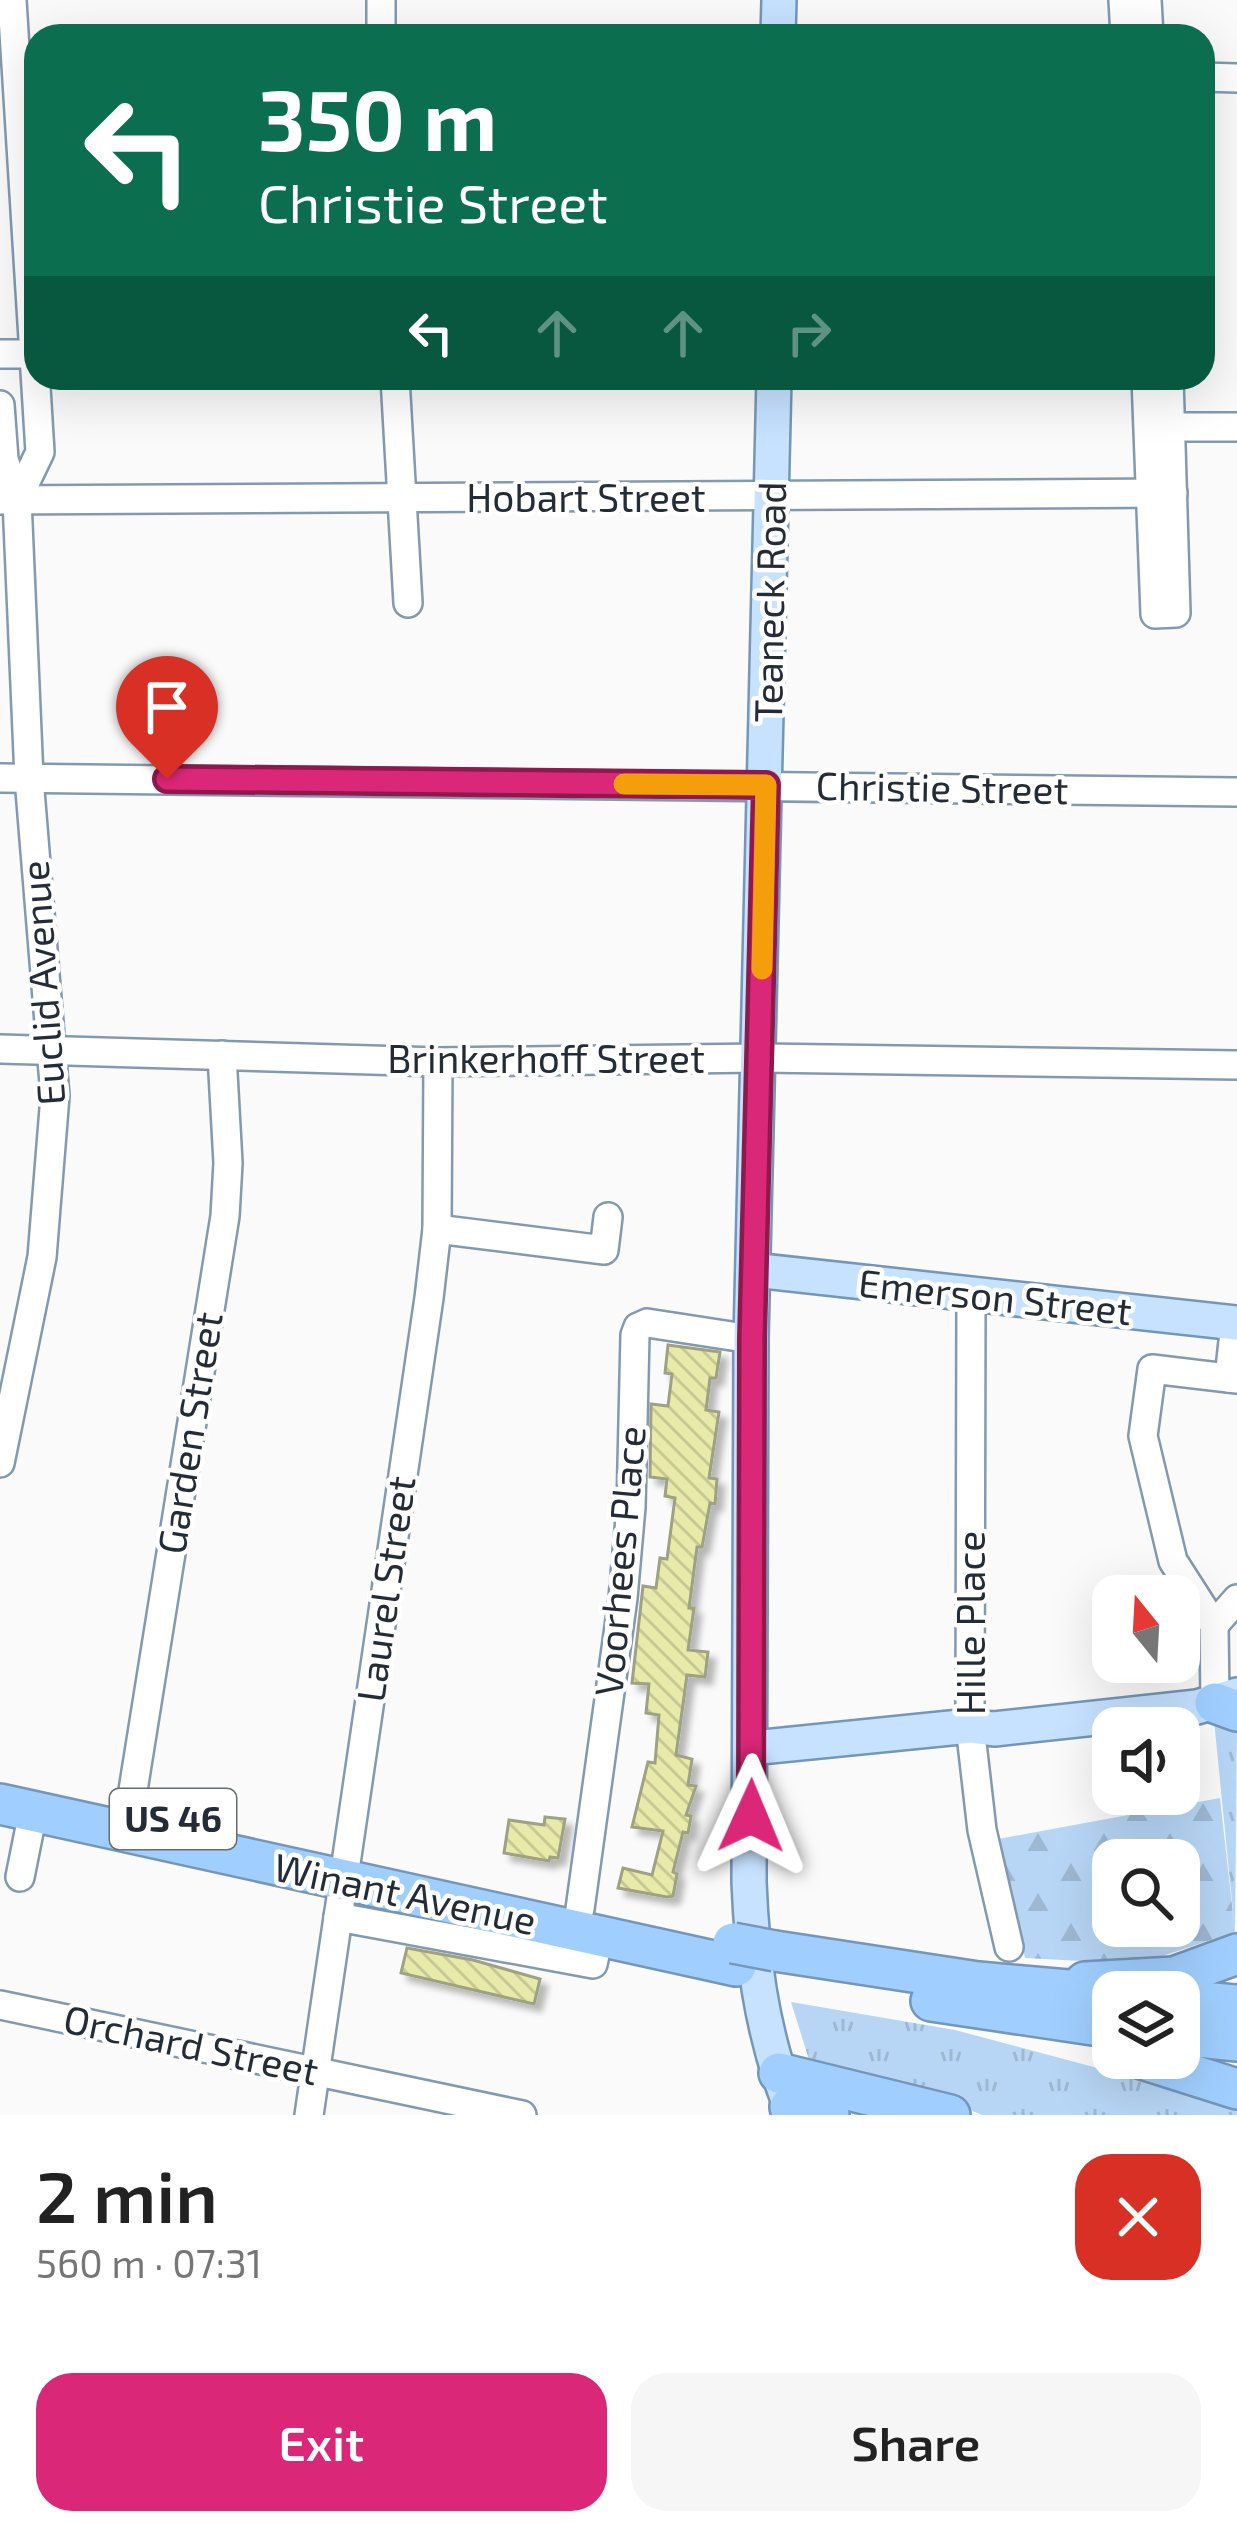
<!DOCTYPE html>
<meta charset="utf-8">
<style>
body{margin:0;font-family:"Exo 2",sans-serif;background:#f6f6f6;color:#222;height:100vh;display:flex;flex-direction:column;font-size:45px;white-space:nowrap}
*{box-sizing:border-box;margin:0}
p{font-size:39px;color:#767676}
.icon{flex:none;width:66px;height:66px;fill:none;stroke:currentColor;stroke-width:2;stroke-linecap:round;stroke-linejoin:round}
.map{position:relative;height:2115px;overflow:hidden}
.sheet{display:flex;flex-direction:column;background:#fff;flex:1}
.sheet>*{flex:none}
.guide{position:absolute;left:24px;top:24px;width:1191px;height:366px;border-radius:36px;box-shadow:0 12px 48px #0002;background:#0b6e4f;color:#fff;overflow:hidden}
.needle{width:78px;rotate:342deg}
.buttons{position:absolute;left:1092px;top:1575px;display:grid;gap:24px}
.buttons a{display:grid;place-items:center;width:108px;height:108px;border-radius:24px;background:#fff;box-shadow:0 12px 48px #0002;font-size:60px}
.pin{position:absolute;display:grid;place-items:center;width:102px;height:102px;color:#fff;margin:-123px -51px;border-radius:50% 50% 50% 0;rotate:-45deg;box-shadow:0 0 12px #0007}
.pin .icon{rotate:45deg}
.me{position:absolute;width:132px;margin:-66px;rotate:1deg;stroke-linejoin:round;filter:drop-shadow(0 0 9px #0008)}
.turn{display:flex;align-items:center;gap:42px;height:252px;padding:0 36px;font-size:54px}
.turn .icon{width:156px;height:156px;stroke-width:2.5}
.turn b{display:block;font-size:84px;line-height:102px}
.lanes{display:flex;align-items:center;height:114px;padding:0 36px;background:#0003;justify-content:center;gap:60px;direction:ltr}
.lanes .off{opacity:.35}
.round{display:grid;place-items:center;flex:none;width:126px;height:126px;border-radius:36px;background:#f6f6f6}
.head{display:flex;align-items:center;justify-content:space-between;height:204px;padding:0 36px}
h1{font-size:72px;font-weight:600;line-height:90px}
.button{display:flex;gap:24px;margin-top:auto;padding:24px 36px}
.button a{flex:1;height:138px;border-radius:36px;background:#db2777;color:#fff;font-size:48px;font-weight:600;line-height:138px;text-align:center}
.button a+a{background:#f6f6f6;color:#222}
.map>svg:first-child{display:block}
</style>
<div class="map">
<svg width="1237" height="2115" viewBox="0 0 1237 2115">
<defs>
<pattern id="grass-tufts" width="24" height="20" patternUnits="userSpaceOnUse" patternTransform="scale(3)"><rect width="24" height="20" fill="#b7d6f5"/><path d="M3 7l-1-3M5 7V3M7 7l1-3M15 17l-1-3M17 17v-4M19 17l1-3" fill="none" stroke="#9db8d3"/></pattern>
<pattern id="forest-firs" width="22" height="20" patternUnits="userSpaceOnUse" patternTransform="scale(3)"><rect width="22" height="20" fill="#b7d6f5"/><path d="M5 1l3.5 6h-7zM16 11l3.5 6h-7z" fill="#9db8d3"/></pattern>
<pattern id="building-back-hatch" width="6" height="6" patternUnits="userSpaceOnUse" patternTransform="scale(3)"><rect width="6" height="6" fill="#e8eaa9"/><path d="M-1 5l2 2M0 0l6 6M5-1l2 2" fill="none" stroke="#c7c992"/></pattern>
<filter id="shadow"><feDropShadow dx="7" dy="7" stdDeviation="3" flood-color="#0004"/></filter>
</defs>
<rect width="100%" height="100%" fill="#fafafa"/>
<g fill="url(#grass-tufts)">
<path d="M 1214,1720 L 1237,1724 L 1235,1932 Z"/>
<path d="M 791,2002 L 955,2030 L 1232,2104 L 1237,2107 L 1237,2115 L 982,2115 L 944,2099 L 811,2066 Z"/>
</g>
<path fill="url(#forest-firs)" fill-rule="evenodd" d="M 1220,1798 L 1235,1932 L 1138,1964 L 1025,1958 L 998,1839 ZM 1113,1860 L 1179,1860 L 1179,1926 L 1113,1926 Z"/>
<g fill="url(#building-back-hatch)" stroke="#9fa183" stroke-width="3" filter="url(#shadow)">
<path d="M 668,1345 L 720,1352 L 716,1378 L 710,1378 L 706,1410 L 719,1412 L 709,1478 L 717,1479 L 715,1504 L 710,1503 L 702,1547 L 697,1547 L 689,1608 L 694,1608 L 688,1650 L 708,1652 L 705,1677 L 687,1675 L 676,1755 L 692,1759 L 688,1785 L 696,1786 L 686,1815 L 691,1816 L 688,1833 L 683,1832 L 673,1872 L 677,1874 L 673,1896 L 667,1897 L 618,1888 L 623,1868 L 652,1875 L 663,1831 L 632,1827 L 648,1762 L 655,1763 L 659,1715 L 646,1713 L 649,1684 L 632,1683 L 643,1586 L 656,1588 L 660,1558 L 667,1559 L 675,1498 L 665,1496 L 667,1479 L 650,1477 L 651,1404 L 668,1406 L 672,1374 L 665,1373 Z"/>
<path d="M 545,1817 L 565,1819 L 558,1858 L 550,1857 L 549,1861 L 504,1853 L 509,1820 L 544,1825 Z"/>
<path d="M 407,1948 L 473,1960 L 540,1979 L 534,2004 L 401,1973 Z"/>
</g>
<g fill="none" stroke-linecap="round" stroke-linejoin="round">
<defs>
<g id="minor">
<path d="M 12,0 L 40,452 L 17,500"/>
<path d="M 381,0 L 381,36"/>
<path d="M 1123,0 L 1125,36"/>
<path d="M 1147,0 L 1149,36"/>
<path d="M 1203,77 L 1237,78"/>
<path d="M 0,354 L 34,354"/>
<path d="M 395,378 L 408,603"/>
<path d="M 1146,378 L 1155,614 L 1176,613 L 1169,378"/>
<path d="M 0,405 L 4,459 L 17,500 L 29,778 L 55,1096 L 42,1257 L 0,1463"/>
<path d="M 1153,427 L 1237,427"/>
<path d="M 0,500 L 1173,493"/>
<path d="M 0,778 L 1237,792"/>
<path d="M 0,1049 L 438,1062 L 760,1058 L 1237,1065"/>
<path d="M 437,1229 L 604,1250 L 608,1217"/>
<path d="M 971,1295 L 970,1726 L 982,1830 L 1009,1947"/>
<path d="M 1229,1378 L 1235,1323"/>
<path d="M 1214,1625 L 1237,1599"/>
<path d="M 1215,1703 L 1214,1625 L 1173,1561 L 1143,1436 L 1152,1369 L 1237,1379"/>
<path d="M 130,1809 L 225,1216 L 228,1163 L 222,1055"/>
<path d="M 20,1877 L 33,1812"/>
<path d="M 580,1909 L 623,1598 L 631,1507 L 635,1335 L 638,1327 L 647,1323 L 751,1339"/>
<path d="M 338,1917 L 593,1964 L 599,1937"/>
<path d="M 0,2005 L 522,2115"/>
<path d="M 309,2115 L 429,1298 L 437,1229 L 438,1062"/>
</g>
<g id="major">
<path d="M 778,36 L 779,0"/>
<path d="M 774,378 L 751,1339 L 749,1882 C 752,1956 761,2027 787,2097"/>
<path d="M 753,1270 L 1237,1323"/>
<path d="M 752,1748 L 970,1726 L 994,1729 L 1197,1707 L 1237,1695"/>
</g>
<g id="highway">
<path d="M 1215,1703 L 1237,1711"/>
<path d="M 0,1804 L 736,1966"/>
<path d="M 775,1951 L 978,1982 L 1113,1994"/>
<path d="M 1085,1982 L 1174,1977 L 1237,1954"/>
<path d="M 1179,2000 L 1237,2005"/>
<path d="M 931,2001 L 1113,2028"/>
<path d="M 1179,2035 L 1237,2041"/>
<path d="M 1139,2058 L 1237,2089"/>
<path d="M 779,2073 L 950,2115"/>
<path d="M 790,2107 L 829,2115"/>
</g>
</defs>
<use href="#minor" stroke="#8299af" stroke-width="32"/>
<use href="#major" stroke="#7596b9" stroke-width="38"/>
<use href="#highway" stroke="#7596b9" stroke-width="44"/>
<use href="#minor" stroke="#fff" stroke-width="27"/>
<use href="#major" stroke="#c6e2ff" stroke-width="33"/>
<use href="#highway" stroke="#a0cfff" stroke-width="39"/>
<defs>
<path id="highway-bridge" d="M 733,1943 L 775,1951"/>
</defs>
<use href="#highway-bridge" stroke="#7596b9" stroke-width="44" stroke-linecap="butt"/>
<use href="#highway-bridge" stroke="#a0cfff" stroke-width="39"/>
</g>
<g fill="none" stroke-linecap="round" stroke-linejoin="round">
<defs>
<path id="route" d="M 167,779 L 766,785 L 752,1339 L 751,1816"/>
</defs>
<use href="#route" stroke="#8e194d" stroke-width="30"/>
<use href="#route" stroke="#db2777" stroke-width="21"/>
<path stroke="#f59e0b" stroke-width="21" d="M 624,784 L 766,785 L 762,969"/>
</g>
<g text-anchor="middle" stroke-width="9" stroke-linejoin="round" paint-order="stroke">
<rect fill="#fff" stroke="#666c73" stroke-width="3" x="110" y="1789" width="126" height="60" rx="9"/>
<g font-size="36" font-weight="bold" fill="#242d37">
<text x="173" y="1832">US 46</text>
</g>
<g font-size="39" fill="#242d37" stroke="#fff">
<text x="586" y="512">Hobart Street</text>
<text transform="translate(770 602) rotate(-89)" y="14">Teaneck Road</text>
<text transform="translate(942 788) rotate(1)" y="14">Christie Street</text>
<text transform="translate(43 983) rotate(-94)" y="14">Euclid Avenue</text>
<text x="546" y="1073">Brinkerhoff Street</text>
<text transform="translate(995 1297) rotate(6)" y="14">Emerson Street</text>
<text transform="translate(190 1433) rotate(-81)" y="14">Garden Street</text>
<text transform="translate(620 1561) rotate(-85)" y="14">Voorhees Place</text>
<text transform="translate(386 1589) rotate(-82)" y="14">Laurel Street</text>
<text transform="translate(971 1623) rotate(-90)" y="14">Hille Place</text>
<text transform="translate(405 1894) rotate(12)" y="14">Winant Avenue</text>
<text transform="translate(191 2045) rotate(12)" y="14">Orchard Street</text>
</g>
</g>
</svg>
<div class="buttons">
<a><svg class="needle" viewBox="-14 -14 28 28"><path d="M0-13l5 13h-10z" fill="#e53935"/><path d="M0 13l5-13h-10z" fill="#767676"/></svg></a>
<a><svg class="icon" aria-label="sound" viewBox="0 0 24 24"><path d="M4 9h4l5-4v14l-5-4H4zM17 9q2 3 0 6"/></svg></a>
<a><svg class="icon" aria-label="search" viewBox="0 0 24 24"><circle cx="10" cy="10" r="6"/><path d="M15 15l6 6"/></svg></a>
<a><svg class="icon" aria-label="layers" viewBox="0 0 24 24"><path d="M12 4l9 5-9 5-9-5zM3 14l9 5 9-5"/></svg></a>
</div>
<div class="pin" style="left:167px;top:779px;background:#d93025"><svg class="icon" aria-label="arrive" viewBox="0 0 24 24"><path d="M6 21V4h12l-3 4 3 4H6"/></svg></div>
<svg class="me" style="left:751px;top:1816px" viewBox="-20 -20 40 40"><path d="M0-17L14 15 0 8-14 15z" fill="#db2777" stroke="#fff" stroke-width="4"/></svg>
<div class="guide">
<div class="turn"><svg class="icon" aria-label="left" viewBox="0 0 24 24"><path d="M17 20v-9H6M10 6l-5 5 5 5"/></svg><div><b>350 m</b>Christie Street</div></div>
<div class="lanes"><svg class="icon" aria-label="left" viewBox="0 0 24 24"><path d="M17 20v-9H6M10 6l-5 5 5 5"/></svg><svg class="icon off" aria-label="ahead" viewBox="0 0 24 24"><path d="M12 20V5M6 11l6-6 6 6"/></svg><svg class="icon off" aria-label="ahead" viewBox="0 0 24 24"><path d="M12 20V5M6 11l6-6 6 6"/></svg><svg class="icon off" aria-label="right" viewBox="0 0 24 24"><path d="M7 20v-9h11M14 6l5 5-5 5"/></svg></div>
</div>
</div>
<section class="sheet">
<div class="head"><div><h1>2 min</h1><p>560 m · 07:31</p></div><a class="round" style="background:#d93025;color:#fff"><svg class="icon" aria-label="close" viewBox="0 0 24 24"><path d="M6 6l12 12M18 6L6 18"/></svg></a></div>
<div class="button"><a>Exit</a><a>Share</a></div>
</section>
